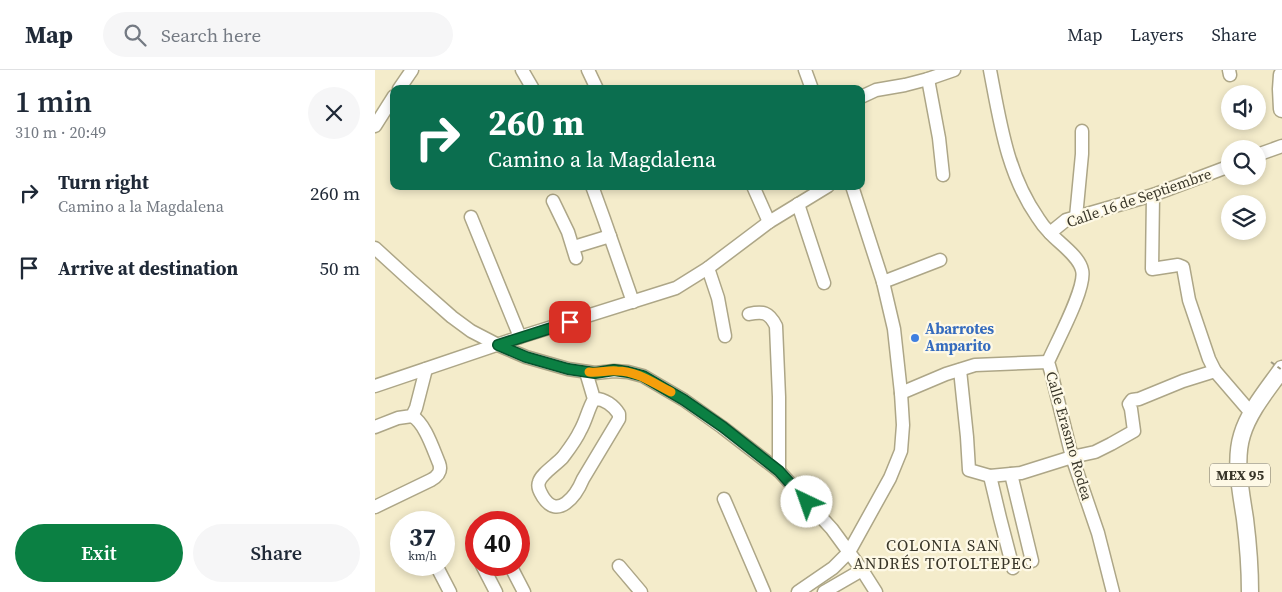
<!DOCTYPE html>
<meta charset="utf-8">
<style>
body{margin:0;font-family:"Source Serif 4",serif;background:#f6f6f7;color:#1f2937;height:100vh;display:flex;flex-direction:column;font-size:19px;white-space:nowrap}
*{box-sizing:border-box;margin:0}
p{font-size:16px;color:#747a83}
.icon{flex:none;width:28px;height:28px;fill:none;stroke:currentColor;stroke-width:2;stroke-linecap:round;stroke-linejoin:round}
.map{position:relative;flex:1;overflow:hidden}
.side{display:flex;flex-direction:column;background:#fff;width:375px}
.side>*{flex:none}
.top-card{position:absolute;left:15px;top:15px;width:475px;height:105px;border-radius:10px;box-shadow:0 2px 8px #0003;background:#0b6e4f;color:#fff;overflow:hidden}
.buttons{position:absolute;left:846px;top:15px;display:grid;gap:10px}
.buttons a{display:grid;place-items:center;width:45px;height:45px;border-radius:50%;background:#fff;box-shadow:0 2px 8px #0003;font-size:25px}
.speed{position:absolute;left:15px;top:441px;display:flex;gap:10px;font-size:25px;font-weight:700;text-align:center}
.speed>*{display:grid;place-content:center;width:65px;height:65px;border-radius:50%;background:#fff;box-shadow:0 2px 8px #0003;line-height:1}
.speed small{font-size:12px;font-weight:400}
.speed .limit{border:8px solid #d22;background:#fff;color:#111}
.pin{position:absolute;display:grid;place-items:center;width:42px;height:42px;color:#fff;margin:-21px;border-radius:10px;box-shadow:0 2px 8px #0006}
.me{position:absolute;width:55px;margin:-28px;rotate:318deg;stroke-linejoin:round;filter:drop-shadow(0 0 4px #0008)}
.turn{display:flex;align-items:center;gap:18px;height:105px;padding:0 15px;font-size:22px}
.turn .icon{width:65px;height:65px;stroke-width:2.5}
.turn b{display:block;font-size:35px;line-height:42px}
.round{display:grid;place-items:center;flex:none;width:52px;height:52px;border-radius:26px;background:#f6f6f7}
.summary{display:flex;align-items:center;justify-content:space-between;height:85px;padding:0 15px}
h1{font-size:30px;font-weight:600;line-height:38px}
.cta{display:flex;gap:10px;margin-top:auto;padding:10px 15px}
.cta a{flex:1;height:58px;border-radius:30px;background:#0b8043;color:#fff;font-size:20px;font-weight:600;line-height:58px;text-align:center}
.cta a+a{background:#f6f6f7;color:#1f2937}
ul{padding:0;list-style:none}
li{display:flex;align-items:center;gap:15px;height:75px;padding:0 15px}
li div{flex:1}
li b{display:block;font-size:19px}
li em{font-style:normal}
header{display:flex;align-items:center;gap:30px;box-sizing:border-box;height:70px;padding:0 25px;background:#fff;border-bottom:1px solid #e0e1e3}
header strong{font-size:24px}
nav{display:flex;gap:28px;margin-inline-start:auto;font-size:18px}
.search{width:350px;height:45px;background:#f6f6f7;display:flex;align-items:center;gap:12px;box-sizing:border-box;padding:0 18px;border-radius:28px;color:#747a83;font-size:19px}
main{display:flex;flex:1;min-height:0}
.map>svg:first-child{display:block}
</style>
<header>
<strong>Map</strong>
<div class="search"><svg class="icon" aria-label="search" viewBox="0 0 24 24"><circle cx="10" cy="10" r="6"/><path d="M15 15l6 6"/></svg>Search here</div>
<nav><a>Map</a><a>Layers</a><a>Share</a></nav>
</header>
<main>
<section class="side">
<div class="summary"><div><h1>1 min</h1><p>310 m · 20:49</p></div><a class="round"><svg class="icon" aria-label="close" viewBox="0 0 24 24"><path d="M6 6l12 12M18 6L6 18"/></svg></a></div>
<ul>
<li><svg class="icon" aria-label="right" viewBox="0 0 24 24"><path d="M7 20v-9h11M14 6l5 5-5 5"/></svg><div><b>Turn right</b><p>Camino a la Magdalena</p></div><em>260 m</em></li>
<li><svg class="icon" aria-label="arrive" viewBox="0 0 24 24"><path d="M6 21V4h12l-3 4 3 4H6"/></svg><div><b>Arrive at destination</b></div><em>50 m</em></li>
</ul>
<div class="cta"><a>Exit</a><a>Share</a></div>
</section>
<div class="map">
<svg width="907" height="522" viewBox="0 0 907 522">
<rect width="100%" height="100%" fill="#f4eccb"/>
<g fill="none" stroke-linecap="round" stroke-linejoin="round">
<defs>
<g id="minor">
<path d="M 147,0 L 158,19"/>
<path d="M 213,0 L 222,19"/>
<path d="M 430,0 L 437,19"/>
<path d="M 615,0 C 625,52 632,104 663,148 C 666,153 670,158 675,163 C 684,173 704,186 707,200 C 712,217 681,273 673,292 L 676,302 L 697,387 L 723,463 L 738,522"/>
<path d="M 854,0 L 855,5"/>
<path d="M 553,9 L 564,68 L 568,105"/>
<path d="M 24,19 L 37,0"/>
<path d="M 486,27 L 501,20 L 530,15 L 553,9 L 579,0"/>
<path d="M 0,56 L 19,26"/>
<path d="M 882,85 L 907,76"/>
<path d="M 217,116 L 229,149 L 258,232"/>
<path d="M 378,116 L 394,152"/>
<path d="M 778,125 L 777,199 L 803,195 L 808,197 L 814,230 L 834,289 L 840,301 L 877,344"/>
<path d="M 178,131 L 193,162 L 201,188"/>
<path d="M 423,134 L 449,213"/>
<path d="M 96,147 L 145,267"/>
<path d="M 701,147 L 707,84 L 707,61"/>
<path d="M 675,163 L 691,150 L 778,125 L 855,96"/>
<path d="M 199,177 L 235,166"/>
<path d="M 0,178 L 35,210 L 77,247 L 96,261 L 123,275 L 151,287 L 193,299 L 220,303 L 239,301 L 253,302 L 268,306 L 309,330 L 347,357 L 404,401 L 457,459 L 487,500 L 501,522"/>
<path d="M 333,198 L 343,228 L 350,266"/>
<path d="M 508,212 L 565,190"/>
<path d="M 374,244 C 388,241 394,242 401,256 L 404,327 L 404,401"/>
<path d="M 585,300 L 592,367 L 594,400 L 615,406 L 646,403 L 697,387 L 720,382 L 736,374 L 759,361 L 756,339 L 754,334 L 757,330 L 764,329 L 808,311 L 840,301"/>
<path d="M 211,302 L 219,329 C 213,339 211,351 205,361 C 201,370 194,379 188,387 C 182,394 166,404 164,412 C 162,417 165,422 168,427 C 183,450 201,426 208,409 L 244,349 L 244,344 C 239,336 229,328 219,329"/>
<path d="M 0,316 L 145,267 L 301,218 L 333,198 L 394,152 L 453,116"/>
<path d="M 526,323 L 571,304 L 600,295 L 673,292"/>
<path d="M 0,357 L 23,348 L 37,346 L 41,338 L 51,299"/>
<path d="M 636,404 L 657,491"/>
<path d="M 615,406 L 625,448 L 638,498"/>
<path d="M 349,429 L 389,522"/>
<path d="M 0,437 L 56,410 C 63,406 67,401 64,393 C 58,379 50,353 37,346"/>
<path d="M 61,495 L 75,522"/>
<path d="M 107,495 L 121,522"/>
<path d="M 135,495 L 149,522"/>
<path d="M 244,496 L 266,522"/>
<path d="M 423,522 L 458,498 L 474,482 L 515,408 L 526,381 L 528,355 L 526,323 L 519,259 L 508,212 L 477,116"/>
<path d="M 449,522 L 487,500"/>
</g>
<g id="major">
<path d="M 907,5 L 906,19 L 907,39"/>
<path d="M 875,522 C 875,498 873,473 870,449 C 866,422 859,391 867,365 C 874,341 893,319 907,299"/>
</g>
</defs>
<use href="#minor" stroke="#ada687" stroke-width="15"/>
<use href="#major" stroke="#ada687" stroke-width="19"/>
<use href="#minor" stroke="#fff" stroke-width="12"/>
<use href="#major" stroke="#fff" stroke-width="16"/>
<path stroke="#a19b83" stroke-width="2" stroke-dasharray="4 4" stroke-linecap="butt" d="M 896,292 L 907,300"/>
</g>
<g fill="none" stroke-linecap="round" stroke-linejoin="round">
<defs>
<path id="route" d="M 195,252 L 123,275 L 151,287 L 193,299 L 220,303 L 239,300 L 253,302 L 268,306 L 309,330 L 348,357 L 404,401 L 432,432"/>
</defs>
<use href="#route" stroke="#07532c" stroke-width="12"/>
<use href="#route" stroke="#0b8043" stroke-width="9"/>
<path stroke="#f59e0b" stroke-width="9" d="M 214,302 C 224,303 233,300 242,301 C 262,301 278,313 296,322"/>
</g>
<circle fill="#3f7fe0" stroke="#fef9e6" stroke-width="2" cx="540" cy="268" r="5"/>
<g text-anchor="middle" stroke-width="4.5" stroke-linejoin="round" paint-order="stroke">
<rect fill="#fef9e6" stroke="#747062" stroke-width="1" x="835" y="393.5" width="60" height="23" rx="4"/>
<g font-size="14" font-weight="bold" fill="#393629">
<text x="865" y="410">MEX 95</text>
</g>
<g font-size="15" fill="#393629" stroke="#fef9e6">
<text transform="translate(764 128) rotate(-19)" y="5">Calle 16 de Septiembre</text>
<text transform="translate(694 366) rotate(74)" y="5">Calle Erasmo Rodea</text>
</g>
<g font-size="15" font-weight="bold" fill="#366cbe" stroke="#fef9e6" text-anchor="start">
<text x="550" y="264">Abarrotes<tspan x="550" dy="17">Amparito</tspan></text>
</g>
<g font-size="16" letter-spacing="1" fill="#393629" stroke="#fef9e6">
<text x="568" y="481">COLONIA SAN<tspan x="568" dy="18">ANDRÉS TOTOLTEPEC</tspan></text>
</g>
</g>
</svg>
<div class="buttons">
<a><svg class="icon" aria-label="sound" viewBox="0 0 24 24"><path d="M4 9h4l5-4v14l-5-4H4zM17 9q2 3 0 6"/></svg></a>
<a><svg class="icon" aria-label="search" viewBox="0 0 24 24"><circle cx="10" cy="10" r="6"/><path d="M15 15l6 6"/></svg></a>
<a><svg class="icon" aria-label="layers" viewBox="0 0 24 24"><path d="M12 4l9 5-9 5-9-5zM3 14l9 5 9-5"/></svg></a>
</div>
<div class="speed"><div>37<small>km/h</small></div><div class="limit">40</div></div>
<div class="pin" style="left:195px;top:252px;background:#d93025"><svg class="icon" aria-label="arrive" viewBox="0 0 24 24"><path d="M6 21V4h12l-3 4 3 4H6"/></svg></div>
<svg class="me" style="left:432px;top:432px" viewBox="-20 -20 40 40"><circle r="19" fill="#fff"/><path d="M0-13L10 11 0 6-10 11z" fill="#0b8043"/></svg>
<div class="top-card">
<div class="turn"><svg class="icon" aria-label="right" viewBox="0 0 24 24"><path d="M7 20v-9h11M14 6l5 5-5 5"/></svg><div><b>260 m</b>Camino a la Magdalena</div></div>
</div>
</div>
</main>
